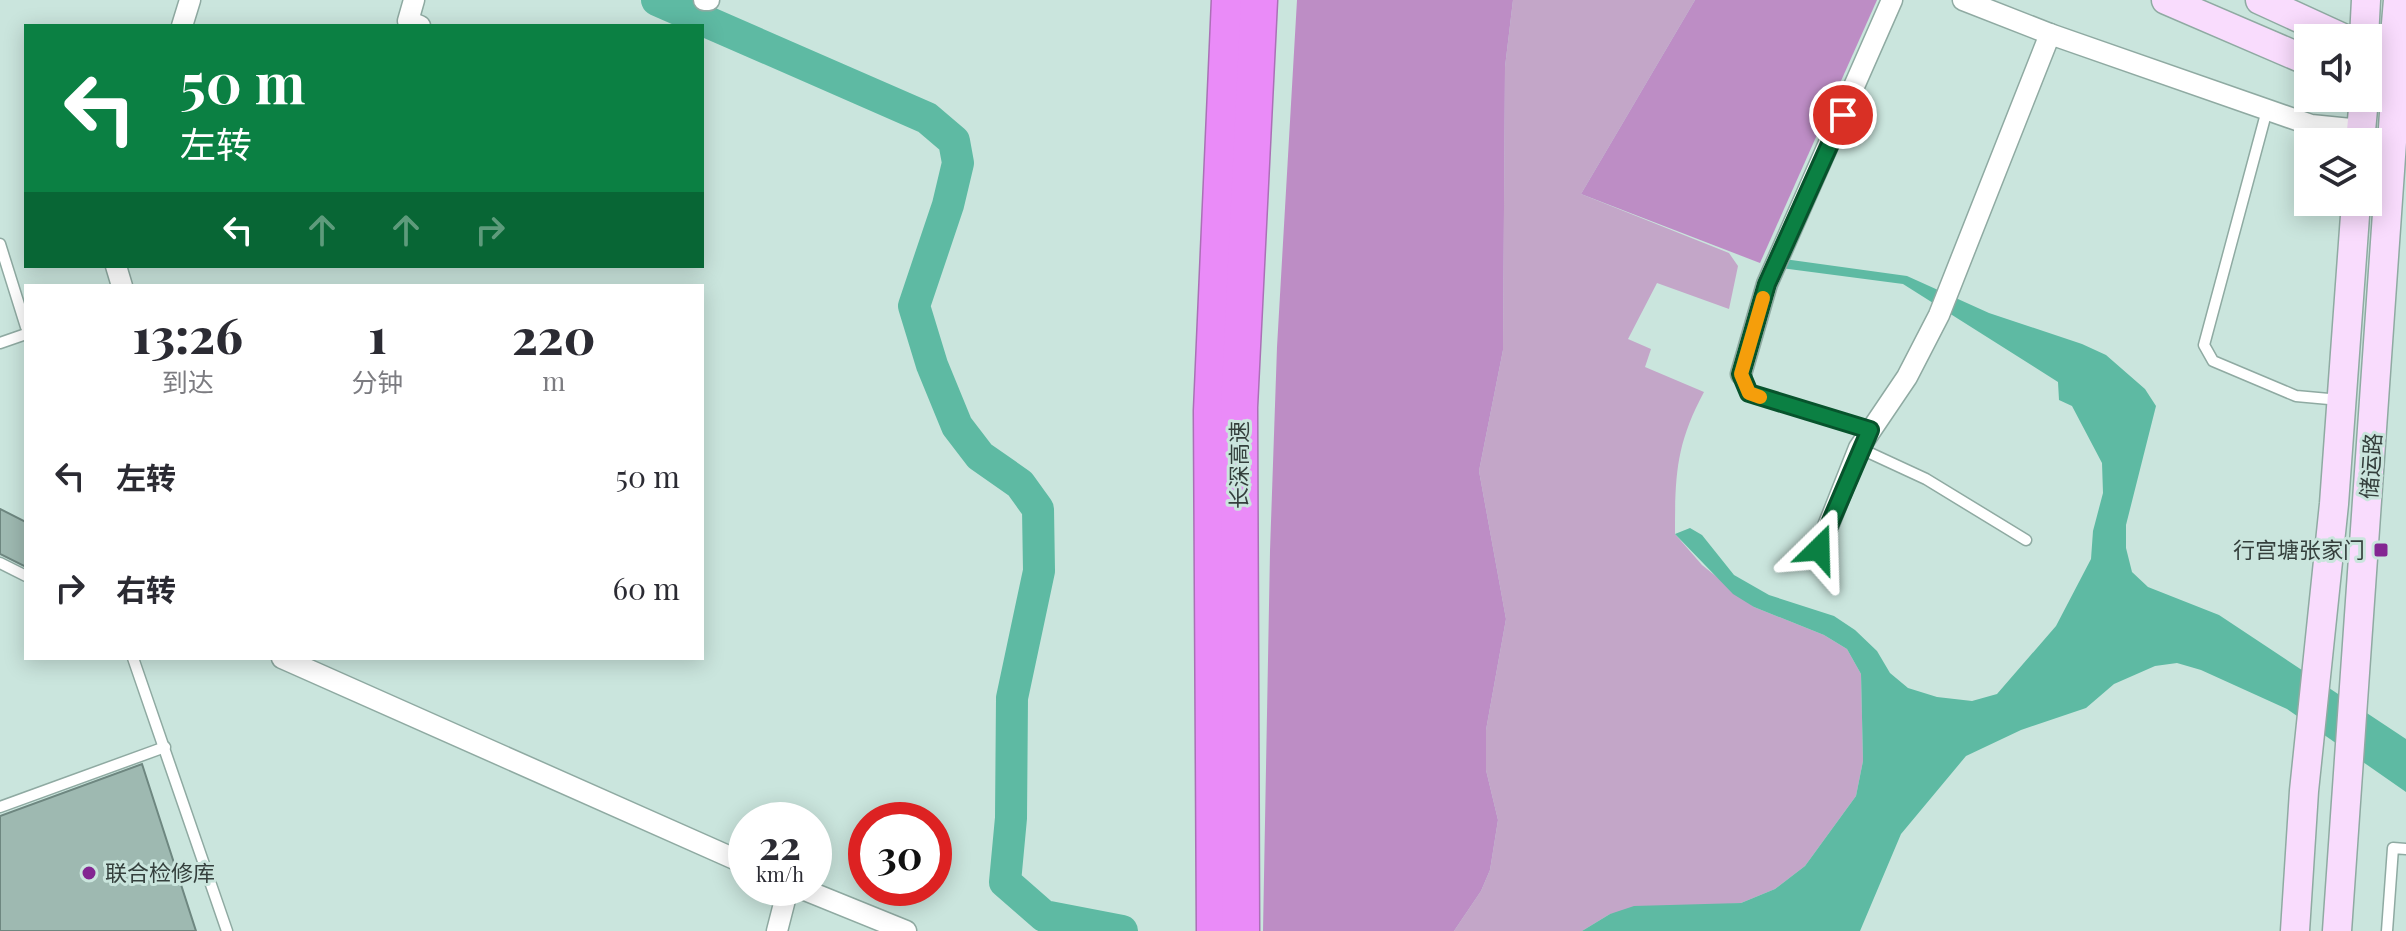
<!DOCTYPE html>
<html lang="zh">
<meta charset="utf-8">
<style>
body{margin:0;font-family:"Playfair Display","Noto Sans SC",serif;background:#f2f2f3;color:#2b2b33;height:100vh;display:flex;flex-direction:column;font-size:30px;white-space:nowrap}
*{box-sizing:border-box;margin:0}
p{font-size:26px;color:#7c7c81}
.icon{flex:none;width:44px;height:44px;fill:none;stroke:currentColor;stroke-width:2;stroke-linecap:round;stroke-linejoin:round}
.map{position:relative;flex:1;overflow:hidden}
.drawer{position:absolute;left:24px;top:284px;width:680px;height:376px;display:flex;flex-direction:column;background:#fff;border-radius:0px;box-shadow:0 4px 20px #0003}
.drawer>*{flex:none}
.hud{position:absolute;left:24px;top:24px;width:680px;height:244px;border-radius:0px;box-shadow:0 4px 20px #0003;background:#0b8043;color:#fff;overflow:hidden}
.controls{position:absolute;left:2294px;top:24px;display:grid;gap:16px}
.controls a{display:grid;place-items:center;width:88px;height:88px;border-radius:0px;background:#fff;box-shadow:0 4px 20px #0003;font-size:40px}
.speed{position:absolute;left:728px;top:802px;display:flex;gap:16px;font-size:40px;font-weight:700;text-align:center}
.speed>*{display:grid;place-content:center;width:104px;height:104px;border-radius:50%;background:#fff;box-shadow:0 4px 20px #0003;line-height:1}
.speed small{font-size:20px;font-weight:400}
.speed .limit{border:12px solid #d22;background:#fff;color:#111}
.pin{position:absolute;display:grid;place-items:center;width:68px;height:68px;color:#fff;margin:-34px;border:4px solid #fff;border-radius:50%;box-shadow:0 2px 8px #0007}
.me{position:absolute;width:88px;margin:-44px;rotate:22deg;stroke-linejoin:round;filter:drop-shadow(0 0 6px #0008)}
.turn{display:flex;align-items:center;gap:28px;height:168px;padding:0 24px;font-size:36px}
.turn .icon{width:104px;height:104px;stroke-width:2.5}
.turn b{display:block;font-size:56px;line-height:68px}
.lanes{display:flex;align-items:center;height:76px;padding:0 24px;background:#0003;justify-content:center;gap:40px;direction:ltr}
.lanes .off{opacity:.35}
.eta{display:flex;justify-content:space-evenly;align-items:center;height:136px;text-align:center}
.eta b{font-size:48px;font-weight:800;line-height:56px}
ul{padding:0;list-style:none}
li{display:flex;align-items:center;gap:24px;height:112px;padding:0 24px}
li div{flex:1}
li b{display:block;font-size:30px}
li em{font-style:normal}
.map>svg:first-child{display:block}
</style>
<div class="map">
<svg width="2406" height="931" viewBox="0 0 2406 931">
<rect width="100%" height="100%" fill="#cae5dd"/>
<path fill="#c3a6c8" d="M 1513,0 L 1695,0 L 1581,194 L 1729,253 L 1738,266 L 1729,309 L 1657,283 L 1628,339 L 1651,349 L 1645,367 L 1704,392 C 1676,444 1675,475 1675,534 L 1702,565 L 1754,607 L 1824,635 L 1847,649 L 1861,674 L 1863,761 L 1856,796 L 1805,866 L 1775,889 L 1741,903 L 1610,914 L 1582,931 L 1454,931 L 1481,891 L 1490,870 L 1498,820 L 1486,770 L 1486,730 L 1506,619 L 1479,471 L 1503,350 L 1505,67 Z"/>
<g fill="#bd8dc5">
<path d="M 1297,0 L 1513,0 L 1505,67 L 1503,350 L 1479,471 L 1506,619 L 1486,730 L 1486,770 L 1498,820 L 1490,870 L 1481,891 L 1454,931 L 1263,931 L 1270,551 L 1277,347 Z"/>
<path d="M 1695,0 L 1877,0 L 1760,263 L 1581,194 Z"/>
</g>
<path fill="#5ebaa3" d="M 1784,259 L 1907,276 L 1989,313 L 2082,344 L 2106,355 L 2145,389 L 2156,406 L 2126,525 L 2126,548 L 2132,572 L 2148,587 L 2219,615 L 2406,739 L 2406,792 L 2287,709 L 2201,670 L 2177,663 L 2155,666 L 2114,684 L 2086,708 L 2021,730 L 1966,756 L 1901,834 L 1860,931 L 1582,931 L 1610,914 L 1634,906 L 1741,903 L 1775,889 L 1805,866 L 1856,796 L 1863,761 L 1861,674 L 1847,649 L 1824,635 L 1754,607 L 1733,594 L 1675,534 L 1690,528 L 1702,535 L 1734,575 L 1769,595 L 1834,616 L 1855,630 L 1877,651 L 1890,673 L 1908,688 L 1937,697 L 1972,701 L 1997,694 L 2056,626 L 2091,559 L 2093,531 L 2103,493 L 2102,463 L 2072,406 L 2059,400 L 2058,382 L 1903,284 L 1781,268 Z"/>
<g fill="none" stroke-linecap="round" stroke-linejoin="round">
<path stroke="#5ebaa3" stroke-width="32" d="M 657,0 L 927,118 L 954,141 L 958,163 L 948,205 L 914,306 L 932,365 L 957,426 L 980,456 L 1020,484 L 1038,509 L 1039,571 L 1012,698 L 1011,818 L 1005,882 L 1044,916 L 1122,931"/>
</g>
<g fill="#9eb9b1" stroke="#6e8780" stroke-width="2">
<path d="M 0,509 L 26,522 L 26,567 L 0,554 Z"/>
<path d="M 142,764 L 196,931 L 0,931 L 0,816 Z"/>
</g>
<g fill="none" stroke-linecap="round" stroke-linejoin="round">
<defs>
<g id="lane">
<path d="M 2267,110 L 2204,345 L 2213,361 L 2296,396 L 2340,400"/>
<path d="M 0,244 L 26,327"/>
<path d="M 0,343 L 26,334"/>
<path d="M 1741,374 L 1749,393 L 1870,430"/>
<path d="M 1859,448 L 1926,479 L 2026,540"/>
<path d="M 0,563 L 26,576"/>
<path d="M 133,658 L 227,931"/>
<path d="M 0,807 L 165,747"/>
<path d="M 2387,931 L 2393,848 L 2406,849"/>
</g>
<g id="street">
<path d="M 414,0 L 408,21 L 420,26"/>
<path d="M 704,0 L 709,0"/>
<path d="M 1963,0 L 2050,34 L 2311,125 L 2361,130"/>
<path d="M 182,26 L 190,0"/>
<path d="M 116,266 L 122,286"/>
<path d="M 1741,374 L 1767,284 L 1892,0"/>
<path d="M 1819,549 L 1859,448 L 1907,377 L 1939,315 L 2050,34"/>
<path d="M 282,658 L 746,864"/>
<path d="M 800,888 L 906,931"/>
<path d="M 777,931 L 788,888"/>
</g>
<g id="secondary">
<path d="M 2166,0 L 2308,61"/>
<path d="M 2260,0 L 2343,38"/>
<path d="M 2364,38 L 2366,0"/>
<path d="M 2368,49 L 2406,64"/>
<path d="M 2360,142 L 2364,98"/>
<path d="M 2295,931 L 2304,791 L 2334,504 L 2356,202"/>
<path d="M 2337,931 L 2395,99 L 2393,59 L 2398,0"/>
</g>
<g id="highway">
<path d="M 1215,931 L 1212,411 L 1230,0"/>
<path d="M 1241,931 L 1239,407 L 1259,0"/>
</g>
</defs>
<use href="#lane" stroke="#8faaa2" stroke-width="13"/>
<use href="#street" stroke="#8faaa2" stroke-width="23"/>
<use href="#secondary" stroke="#8faaa2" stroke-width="31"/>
<use href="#highway" stroke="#aa70b6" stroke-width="39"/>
<use href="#lane" stroke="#fff" stroke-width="10"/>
<use href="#street" stroke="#fff" stroke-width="20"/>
<use href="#secondary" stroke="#f9dcfd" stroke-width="28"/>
<use href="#highway" stroke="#ea8bf8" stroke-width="36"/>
</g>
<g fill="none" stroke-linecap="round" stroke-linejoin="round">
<defs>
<path id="route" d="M 1819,549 L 1870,430 L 1749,393 L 1741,374 L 1767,284 L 1843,115"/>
</defs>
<use href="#route" stroke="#07532c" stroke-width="20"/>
<use href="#route" stroke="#0b8043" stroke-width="14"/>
<path stroke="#f59e0b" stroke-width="14" d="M 1760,397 L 1749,393 L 1741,374 L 1763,298"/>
</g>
<g fill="#832692" stroke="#cae5dd" stroke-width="3">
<rect x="2373" y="542" width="16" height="16" rx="4"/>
<circle cx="89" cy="873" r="8"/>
</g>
<g text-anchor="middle" stroke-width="6" stroke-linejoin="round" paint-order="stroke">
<g font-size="22" fill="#343f3c" stroke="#cae5dd">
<text transform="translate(1239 465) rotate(-90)" y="8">长深高速</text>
<text transform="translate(2371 466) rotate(-86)" y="8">储运路</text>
</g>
<g font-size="22" fill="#343f3c" stroke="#cae5dd" text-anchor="end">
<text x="2365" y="558">行宫塘张家门</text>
<text x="105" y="881" text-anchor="start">联合检修库</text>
</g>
</g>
</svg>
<div class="controls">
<a><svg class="icon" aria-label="sound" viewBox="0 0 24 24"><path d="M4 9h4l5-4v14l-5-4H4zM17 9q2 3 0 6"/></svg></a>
<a><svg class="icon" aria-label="layers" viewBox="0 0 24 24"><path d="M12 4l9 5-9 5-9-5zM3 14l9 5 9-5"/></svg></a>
</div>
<div class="speed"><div>22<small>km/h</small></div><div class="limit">30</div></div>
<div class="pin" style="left:1843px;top:115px;background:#d93025"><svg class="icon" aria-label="arrive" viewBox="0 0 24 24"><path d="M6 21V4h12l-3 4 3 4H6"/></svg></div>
<svg class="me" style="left:1819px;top:549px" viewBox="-20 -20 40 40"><path d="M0-17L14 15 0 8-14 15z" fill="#0b8043" stroke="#fff" stroke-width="4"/></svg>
<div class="hud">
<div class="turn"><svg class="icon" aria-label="left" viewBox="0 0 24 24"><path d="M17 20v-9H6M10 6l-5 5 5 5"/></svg><div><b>50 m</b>左转</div></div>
<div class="lanes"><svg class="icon" aria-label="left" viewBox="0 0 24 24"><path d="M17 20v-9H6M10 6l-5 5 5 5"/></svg><svg class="icon off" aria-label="ahead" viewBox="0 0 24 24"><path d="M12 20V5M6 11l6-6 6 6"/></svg><svg class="icon off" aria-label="ahead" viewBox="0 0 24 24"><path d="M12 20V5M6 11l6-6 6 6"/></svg><svg class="icon off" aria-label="right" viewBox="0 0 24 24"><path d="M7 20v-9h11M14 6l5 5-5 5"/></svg></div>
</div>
<section class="drawer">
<div class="eta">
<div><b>13:26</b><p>到达</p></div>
<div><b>1</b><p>分钟</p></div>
<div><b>220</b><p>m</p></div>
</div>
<ul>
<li><svg class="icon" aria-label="left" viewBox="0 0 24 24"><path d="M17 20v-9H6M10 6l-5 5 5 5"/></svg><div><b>左转</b></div><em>50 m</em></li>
<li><svg class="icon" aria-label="right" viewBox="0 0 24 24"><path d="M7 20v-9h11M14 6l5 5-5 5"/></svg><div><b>右转</b></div><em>60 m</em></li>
</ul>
</section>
</div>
